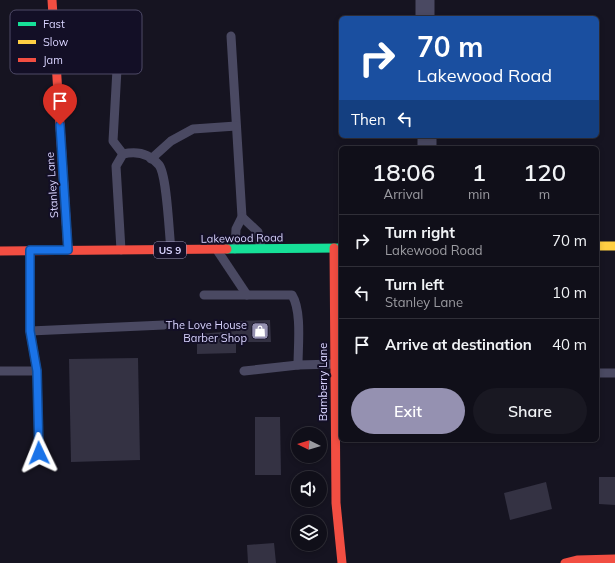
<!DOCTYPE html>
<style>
body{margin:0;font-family:Mulish,sans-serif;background:#191822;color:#f1f3f6;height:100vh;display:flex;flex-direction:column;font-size:15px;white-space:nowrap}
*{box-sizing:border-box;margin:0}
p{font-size:13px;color:#9c9ca2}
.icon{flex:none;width:22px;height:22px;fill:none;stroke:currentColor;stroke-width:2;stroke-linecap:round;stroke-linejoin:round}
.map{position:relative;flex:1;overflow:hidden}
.sheet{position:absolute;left:339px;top:146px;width:260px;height:296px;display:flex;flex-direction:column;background:#100f19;border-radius:6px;box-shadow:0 2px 6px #0003,0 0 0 1px #302f38}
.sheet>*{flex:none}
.hud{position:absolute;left:339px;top:16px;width:260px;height:122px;border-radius:6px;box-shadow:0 2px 6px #0003,0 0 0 1px #302f38;background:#1a4fa0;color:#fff;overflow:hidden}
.needle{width:26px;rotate:275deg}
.buttons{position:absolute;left:291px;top:427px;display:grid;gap:8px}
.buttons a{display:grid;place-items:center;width:36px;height:36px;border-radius:50%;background:#100f19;box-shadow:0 2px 6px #0003,0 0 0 1px #302f38;font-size:20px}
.pin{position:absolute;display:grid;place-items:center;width:34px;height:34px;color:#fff;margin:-41px -17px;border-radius:50% 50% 50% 0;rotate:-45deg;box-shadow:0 0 4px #0007}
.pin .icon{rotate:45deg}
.me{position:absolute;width:44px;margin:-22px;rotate:358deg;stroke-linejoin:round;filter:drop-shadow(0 0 3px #0008)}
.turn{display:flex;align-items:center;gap:14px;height:84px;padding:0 12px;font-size:18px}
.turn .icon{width:52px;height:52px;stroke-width:2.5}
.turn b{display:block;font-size:28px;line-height:34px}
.then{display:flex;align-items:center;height:38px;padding:0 12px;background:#0003;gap:8px;font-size:15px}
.eta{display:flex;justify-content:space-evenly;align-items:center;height:68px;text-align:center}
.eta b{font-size:24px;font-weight:600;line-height:28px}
.button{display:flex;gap:8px;margin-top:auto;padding:8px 12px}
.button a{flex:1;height:46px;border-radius:24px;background:#9591b1;color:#fff;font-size:16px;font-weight:600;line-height:46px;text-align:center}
.button a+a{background:#191822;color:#f1f3f6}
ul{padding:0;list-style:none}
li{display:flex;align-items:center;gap:12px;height:52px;padding:0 12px;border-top:1px solid #302f38}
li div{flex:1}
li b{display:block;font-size:15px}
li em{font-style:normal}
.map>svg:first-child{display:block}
</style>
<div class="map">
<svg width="615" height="563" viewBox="0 0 615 563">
<rect width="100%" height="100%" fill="#161421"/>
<g fill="#343243">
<path d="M 270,320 L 271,342 L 236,342 L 236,353 L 197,354 L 197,334 L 236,331 L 236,334 L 236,321 Z"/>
<path d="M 138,358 L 140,460 L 71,462 L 69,359 Z"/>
<path d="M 255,417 L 280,417 L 281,475 L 255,475 Z"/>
<path d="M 599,477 L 615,477 L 615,505 L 599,504 Z"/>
<path d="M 546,482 L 552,509 L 510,520 L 504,493 Z"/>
<path d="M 274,543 L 276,563 L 248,563 L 247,545 Z"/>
</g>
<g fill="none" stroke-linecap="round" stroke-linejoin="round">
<g stroke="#4a4962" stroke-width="9">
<path d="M 231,36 L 242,217 L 236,229 L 235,249"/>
<path d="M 117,69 L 113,141 L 123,154"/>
<path d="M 151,159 L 171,141 L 193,129 L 236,126"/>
<path d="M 242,217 L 258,232 L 261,248"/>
<path d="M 30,250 L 30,331 L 37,371 L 39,453"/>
<path d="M 121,250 L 116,166 L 123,154 C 136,151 149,153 159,165 C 167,175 169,233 171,250"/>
<path d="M 217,250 L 247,295"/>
<path d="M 204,295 L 292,295 C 302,311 298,346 298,365"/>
<path d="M 30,331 L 164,325"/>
<path d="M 0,371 L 37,371"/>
<path d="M 244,371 L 298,365 L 335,364"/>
<path d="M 597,373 L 615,373"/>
</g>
<g stroke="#4a4962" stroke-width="19">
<path d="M 425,0 L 425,18"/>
<path d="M 427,136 L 427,148"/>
</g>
<path stroke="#16e098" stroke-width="9" d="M 227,249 L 341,248"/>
<path stroke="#ffcf43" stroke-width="9" d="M 597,246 L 615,246"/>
<g stroke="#f24e42" stroke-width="9">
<path d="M 52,0 L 68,250"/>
<path d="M 334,248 L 336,503 L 342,563"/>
<path d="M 0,251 L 227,249"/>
<path d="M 565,563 L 577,560 L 615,559"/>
</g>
</g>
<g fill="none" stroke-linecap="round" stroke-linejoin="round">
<defs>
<path id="route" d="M 39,453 L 37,371 L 30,331 L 30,250 L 68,250 L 60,125"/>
</defs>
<use href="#route" stroke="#114b97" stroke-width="10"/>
<use href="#route" stroke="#1a73e8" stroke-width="7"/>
</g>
<defs>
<symbol id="shop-square" viewBox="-11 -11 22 22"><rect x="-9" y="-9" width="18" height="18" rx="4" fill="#9591b1" stroke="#130f26"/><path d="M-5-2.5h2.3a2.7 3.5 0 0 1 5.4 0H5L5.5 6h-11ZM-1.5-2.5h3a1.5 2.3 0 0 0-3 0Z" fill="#fff"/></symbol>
</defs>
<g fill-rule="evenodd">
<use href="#shop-square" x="250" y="321" width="20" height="20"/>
</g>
<g text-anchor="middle" stroke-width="4" stroke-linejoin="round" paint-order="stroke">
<rect fill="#130f26" stroke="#9e99be" stroke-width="1" x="154" y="242" width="32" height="16" rx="3"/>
<g font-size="10" font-weight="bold" fill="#d9d4ff">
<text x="170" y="254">US 9</text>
</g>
<g font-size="11" fill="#d9d4ff" stroke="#130f26">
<text transform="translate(52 185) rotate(-94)" y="4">Stanley Lane</text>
<text transform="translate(242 238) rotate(-1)" y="4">Lakewood Road</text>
<text transform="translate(323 382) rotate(-90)" y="4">Bamberry Lane</text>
</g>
<g font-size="11" fill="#d9d4ff" stroke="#130f26" text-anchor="end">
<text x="247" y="329">The Love House<tspan x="247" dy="13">Barber Shop</tspan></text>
</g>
</g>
<rect x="10" y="10" width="132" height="64" rx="6" fill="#130f26" stroke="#4e4a67" stroke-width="1"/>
<rect x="18" y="22" width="18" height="4" fill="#16e098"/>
<rect x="18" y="40" width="18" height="4" fill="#ffcf43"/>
<rect x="18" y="58" width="18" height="4" fill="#f24e42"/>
<g font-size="11" fill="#d9d4ff">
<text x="43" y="28">Fast</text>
<text x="43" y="46">Slow</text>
<text x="43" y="64">Jam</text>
</g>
</svg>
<div class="buttons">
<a><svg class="needle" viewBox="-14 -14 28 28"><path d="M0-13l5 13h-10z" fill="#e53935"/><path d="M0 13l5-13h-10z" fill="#9c9ca2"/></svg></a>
<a><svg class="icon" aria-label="sound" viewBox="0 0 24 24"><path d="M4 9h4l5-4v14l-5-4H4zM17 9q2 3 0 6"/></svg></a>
<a><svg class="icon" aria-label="layers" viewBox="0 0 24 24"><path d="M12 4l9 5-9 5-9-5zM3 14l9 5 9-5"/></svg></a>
</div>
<div class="pin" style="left:60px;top:125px;background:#d93025"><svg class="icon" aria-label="arrive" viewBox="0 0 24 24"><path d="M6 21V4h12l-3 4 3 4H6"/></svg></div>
<svg class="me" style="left:39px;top:453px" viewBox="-20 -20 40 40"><path d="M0-17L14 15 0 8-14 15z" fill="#1a73e8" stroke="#fff" stroke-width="4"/></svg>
<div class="hud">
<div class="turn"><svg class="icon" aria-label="right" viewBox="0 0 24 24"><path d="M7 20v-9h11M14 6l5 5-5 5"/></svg><div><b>70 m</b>Lakewood Road</div></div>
<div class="then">Then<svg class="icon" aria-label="left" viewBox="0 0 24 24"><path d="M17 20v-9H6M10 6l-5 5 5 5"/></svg></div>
</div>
<section class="sheet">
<div class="eta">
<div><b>18:06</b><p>Arrival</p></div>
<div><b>1</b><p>min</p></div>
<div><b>120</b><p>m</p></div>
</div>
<ul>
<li><svg class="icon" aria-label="right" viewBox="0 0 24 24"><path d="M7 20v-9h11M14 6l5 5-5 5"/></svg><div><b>Turn right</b><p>Lakewood Road</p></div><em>70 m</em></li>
<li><svg class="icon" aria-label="left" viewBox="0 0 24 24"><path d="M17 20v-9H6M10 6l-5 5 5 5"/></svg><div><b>Turn left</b><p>Stanley Lane</p></div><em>10 m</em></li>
<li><svg class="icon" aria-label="arrive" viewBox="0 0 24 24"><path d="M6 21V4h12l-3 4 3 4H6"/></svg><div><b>Arrive at destination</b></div><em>40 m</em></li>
</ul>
<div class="button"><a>Exit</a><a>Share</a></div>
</section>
</div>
